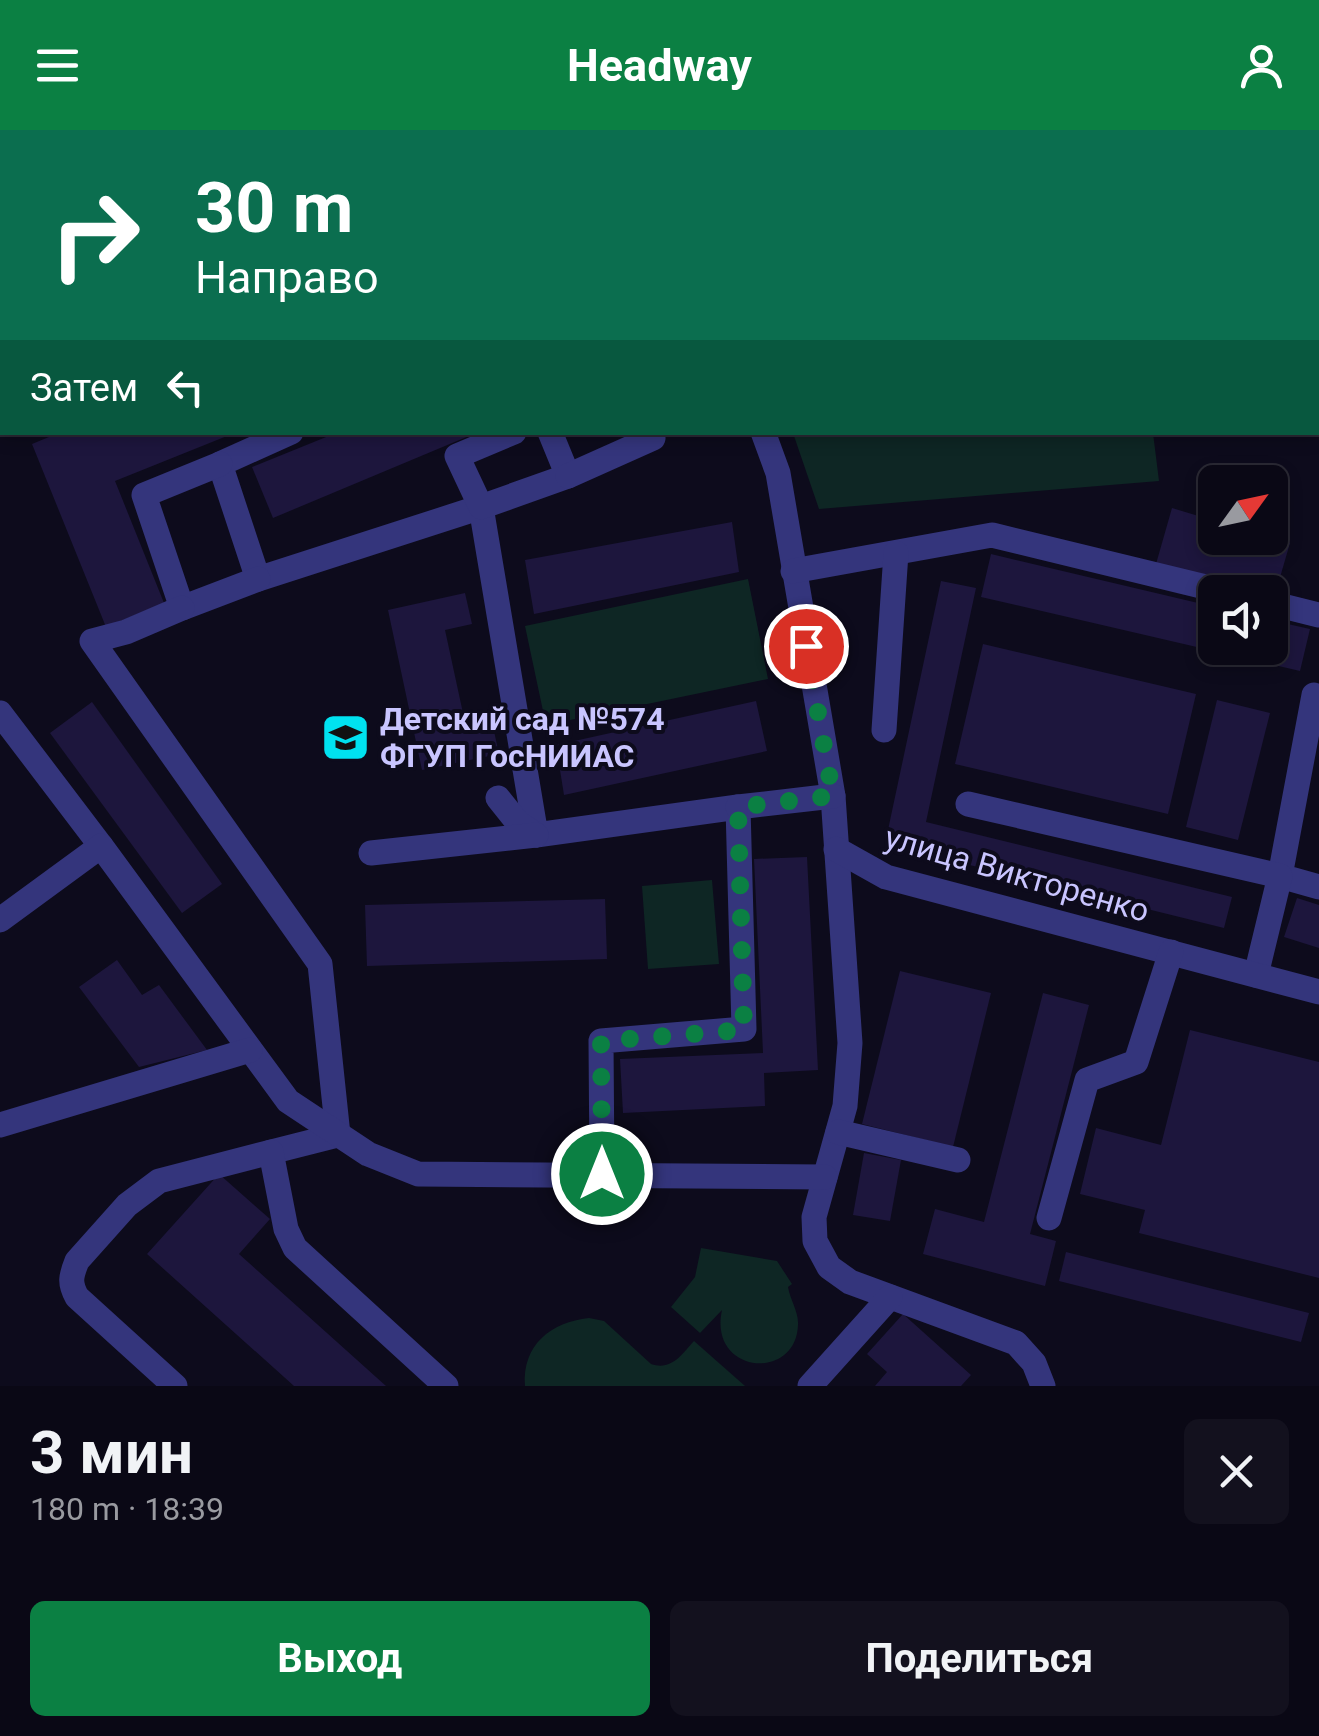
<!DOCTYPE html>
<html lang="ru">
<meta charset="utf-8">
<style>
body{margin:0;font-family:Roboto,sans-serif;background:#13111e;color:#f1f3f6;height:100vh;display:flex;flex-direction:column;font-size:38px;white-space:nowrap}
*{box-sizing:border-box;margin:0}
p{font-size:32px;color:#999aa0}
.icon{flex:none;width:55px;height:55px;fill:none;stroke:currentColor;stroke-width:2;stroke-linecap:round;stroke-linejoin:round}
.map{position:relative;height:1256px;overflow:hidden}
.details{display:flex;flex-direction:column;background:#0a0815;flex:1}
.details>*{flex:none}
.banner{position:absolute;left:0px;top:0px;width:1320px;height:305px;box-shadow:0 5px 15px #0003,0 0 0 2px #2a2934;background:#0b6e4f;color:#fff;overflow:hidden}
.needle{width:65px;rotate:57deg}
.fabs{position:absolute;left:1198px;top:335px;display:grid;gap:20px}
.fabs a{display:grid;place-items:center;width:90px;height:90px;border-radius:15px;background:#0a0815;box-shadow:0 5px 15px #0003,0 0 0 2px #2a2934;font-size:50px}
.pin{position:absolute;display:grid;place-items:center;width:85px;height:85px;color:#fff;margin:-42px;border:5px solid #fff;border-radius:50%;box-shadow:0 2px 10px #0007}
.me{position:absolute;width:110px;margin:-55px;rotate:0deg;stroke-linejoin:round;filter:drop-shadow(0 0 8px #0008)}
.turn{display:flex;align-items:center;gap:35px;height:210px;padding:0 30px;font-size:45px}
.turn .icon{width:130px;height:130px;stroke-width:2.5}
.turn b{display:block;font-size:70px;line-height:85px}
.then{display:flex;align-items:center;height:95px;padding:0 30px;background:#0003;gap:20px;font-size:38px}
.round{display:grid;place-items:center;flex:none;width:105px;height:105px;border-radius:15px;background:#13111e}
.overview{display:flex;align-items:center;justify-content:space-between;height:170px;padding:0 30px}
h1{font-size:60px;font-weight:700;line-height:75px}
.action{display:flex;gap:20px;margin-top:auto;padding:20px 30px}
.action a{flex:1;height:115px;border-radius:15px;background:#0b8043;color:#fff;font-size:40px;font-weight:700;line-height:115px;text-align:center}
.action a+a{background:#13111e;color:#f1f3f6}
header{display:flex;justify-content:space-between;align-items:center;height:130px;padding:0 30px;background:#0b8043;color:#fff;font-size:45px;font-weight:700}
.map>svg:first-child{display:block}
</style>
<header><svg class="icon" aria-label="menu" viewBox="0 0 24 24"><path d="M4 6h16M4 12h16M4 18h16"/></svg>Headway<svg class="icon" aria-label="person" viewBox="0 0 24 24"><circle cx="12" cy="8" r="4"/><path d="M4 21q1-7 8-7t8 7"/></svg></header>
<div class="map">
<svg width="1319" height="1256" viewBox="0 0 1319 1256">
<rect width="100%" height="100%" fill="#0d0b1c"/>
<g fill="#0e2624">
<path d="M 793,303 L 1153,303 L 1159,351 L 819,379 Z"/>
<path d="M 748,449 L 768,549 L 546,595 L 525,496 Z"/>
<path d="M 712,750 L 719,834 L 648,839 L 642,756 Z"/>
<path d="M 701,1118 L 777,1131 L 792,1154 L 788,1157 C 790,1170 799,1182 798,1195 C 796,1252 708,1244 722,1180 L 700,1203 L 671,1177 L 695,1147 Z"/>
<path d="M 589,1188 L 604,1191 L 651,1234 C 672,1241 682,1224 694,1211 L 745,1256 L 525,1256 C 522,1215 551,1192 589,1188 Z"/>
</g>
<g fill="#1d163d">
<path d="M 61,302 L 226,302 L 227,306 L 115,351 L 164,473 L 106,497 L 32,314 Z"/>
<path d="M 336,303 L 476,303 L 273,388 L 252,337 Z"/>
<path d="M 1172,378 L 1215,391 L 1215,408 L 1270,407 L 1290,413 L 1274,468 L 1270,462 L 1256,462 L 1156,434 Z"/>
<path d="M 732,392 L 739,442 L 534,484 L 525,430 Z"/>
<path d="M 991,424 L 1215,477 L 1215,518 L 1270,518 L 1270,490 L 1310,499 L 1300,541 L 981,467 Z"/>
<path d="M 941,451 L 976,458 L 926,692 L 1232,767 L 1224,798 L 885,714 Z"/>
<path d="M 465,463 L 472,494 L 445,500 L 466,597 L 492,592 L 499,624 L 422,640 L 388,480 Z"/>
<path d="M 983,514 L 1196,564 L 1168,684 L 955,634 Z"/>
<path d="M 1217,570 L 1270,583 L 1238,710 L 1186,697 Z"/>
<path d="M 756,571 L 767,621 L 564,665 L 556,615 Z"/>
<path d="M 92,572 L 222,754 L 182,783 L 50,603 Z"/>
<path d="M 807,727 L 818,940 L 764,943 L 765,976 L 623,983 L 620,929 L 763,923 L 754,729 Z"/>
<path d="M 1297,768 L 1319,775 L 1319,818 L 1284,807 Z"/>
<path d="M 605,769 L 607,829 L 367,836 L 365,775 Z"/>
<path d="M 117,830 L 142,865 L 159,855 L 207,920 L 139,937 L 79,857 Z"/>
<path d="M 900,841 L 991,863 L 953,1017 L 862,994 Z"/>
<path d="M 1043,863 L 1089,875 L 1030,1104 L 1056,1111 L 1045,1156 L 923,1124 L 935,1079 L 984,1092 Z"/>
<path d="M 1190,900 L 1319,932 L 1319,1148 L 1139,1103 L 1145,1080 L 1080,1064 L 1096,998 L 1161,1015 Z"/>
<path d="M 864,1023 L 901,1030 L 890,1091 L 853,1085 Z"/>
<path d="M 219,1044 L 270,1089 L 239,1124 L 386,1256 L 294,1256 L 147,1124 Z"/>
<path d="M 1066,1122 L 1309,1183 L 1301,1212 L 1059,1151 Z"/>
<path d="M 903,1184 L 971,1245 L 961,1256 L 875,1256 L 887,1242 L 867,1224 Z"/>
</g>
<g fill="none" stroke-linecap="round" stroke-linejoin="round">
<g stroke="#34357c" stroke-width="25">
<path d="M 454,0 L 455,2"/>
<path d="M 572,0 L 573,2"/>
<path d="M 971,0 L 971,2"/>
<path d="M 139,2 L 140,0"/>
<path d="M 635,2 L 642,0"/>
<path d="M 0,59 L 2,58"/>
<path d="M 1318,63 L 1319,62"/>
<path d="M 0,257 L 2,256"/>
<path d="M 291,302 L 220,334 L 258,449 L 481,377 L 536,705 L 738,677 L 744,899 L 601,911 L 602,1043"/>
<path d="M 514,302 L 457,326 L 481,377 L 568,346 L 550,302"/>
<path d="M 763,302 L 778,343 L 833,666 L 850,913 L 845,976 L 814,1087 L 815,1111 L 829,1137 L 850,1152 L 1016,1213 L 1034,1233 L 1043,1256"/>
<path d="M 220,334 L 144,365 L 182,478 L 258,449"/>
<path d="M 568,346 L 653,308"/>
<path d="M 793,441 L 992,405 L 1226,462"/>
<path d="M 1270,473 L 1319,485"/>
<path d="M 182,478 L 126,502 L 92,511 L 320,834 L 338,1005 L 271,1022"/>
<path d="M 1319,567 L 1314,565 L 1280,746 L 1319,757"/>
<path d="M 0,583 L 101,716"/>
<path d="M 884,600 L 896,423"/>
<path d="M 498,668 L 518,693 L 536,705"/>
<path d="M 968,674 L 1280,746 L 1256,845"/>
<path d="M 738,677 L 833,666"/>
<path d="M 836,719 L 886,747 L 1319,862"/>
<path d="M 371,723 L 536,705"/>
<path d="M 0,790 L 101,716 L 288,971 L 368,1024 L 418,1044 L 825,1047"/>
<path d="M 0,995 L 250,920"/>
<path d="M 838,1002 L 958,1030"/>
<path d="M 1049,1088 L 1087,950 L 1136,932 L 1171,822"/>
<path d="M 175,1256 L 77,1167 C 69,1153 71,1146 77,1131 L 127,1075 L 159,1051 L 271,1022 L 286,1099 L 295,1118 L 446,1256"/>
<path d="M 810,1256 L 890,1167"/>
</g>
</g>
<g fill="none" stroke-linecap="round" stroke-linejoin="round">
<path stroke="#0b8043" stroke-width="18" stroke-dasharray="0 32.4" d="M 602,1044 L 601,911 L 744,900 L 738,677 L 833,666 L 806,516"/>
</g>
<defs>
<symbol id="school-square" viewBox="-11 -11 22 22"><rect x="-9" y="-9" width="18" height="18" rx="4" fill="#00e2f0" stroke="#0d0b1c"/><path d="M0-5L7-2L0 1L-7-2ZM-4 1L0 2.5L4 1V4Q0 6-4 4Z" fill="#111"/></symbol>
</defs>
<g fill-rule="evenodd">
<use href="#school-square" x="318" y="580" width="55" height="55"/>
</g>
<g text-anchor="middle" stroke-width="8" stroke-linejoin="round" paint-order="stroke">
<g font-size="32" font-weight="bold" fill="#c9c5ff" stroke="#0d0b1c" text-anchor="start">
<text x="380" y="600">Детский сад №574<tspan x="380" dy="37">ФГУП ГосНИИАС</tspan></text>
</g>
<g font-size="32" fill="#c9c5ff" stroke="#0d0b1c">
<text transform="translate(1017 744) rotate(16)" y="11">улица Викторенко</text>
</g>
</g>
</svg>
<div class="fabs">
<a><svg class="needle" viewBox="-14 -14 28 28"><path d="M0-13l5 13h-10z" fill="#e53935"/><path d="M0 13l5-13h-10z" fill="#999aa0"/></svg></a>
<a><svg class="icon" aria-label="sound" viewBox="0 0 24 24"><path d="M4 9h4l5-4v14l-5-4H4zM17 9q2 3 0 6"/></svg></a>
</div>
<div class="pin" style="left:806px;top:516px;background:#d93025"><svg class="icon" aria-label="arrive" viewBox="0 0 24 24"><path d="M6 21V4h12l-3 4 3 4H6"/></svg></div>
<svg class="me" style="left:602px;top:1044px" viewBox="-20 -20 40 40"><circle r="17" fill="#0b8043" stroke="#fff" stroke-width="3"/><path d="M0-11L8 9 0 5-8 9z" fill="#fff"/></svg>
<div class="banner">
<div class="turn"><svg class="icon" aria-label="right" viewBox="0 0 24 24"><path d="M7 20v-9h11M14 6l5 5-5 5"/></svg><div><b>30 m</b>Направо</div></div>
<div class="then">Затем<svg class="icon" aria-label="left" viewBox="0 0 24 24"><path d="M17 20v-9H6M10 6l-5 5 5 5"/></svg></div>
</div>
</div>
<section class="details">
<div class="overview"><div><h1>3 мин</h1><p>180 m · 18:39</p></div><a class="round"><svg class="icon" aria-label="close" viewBox="0 0 24 24"><path d="M6 6l12 12M18 6L6 18"/></svg></a></div>
<div class="action"><a>Выход</a><a>Поделиться</a></div>
</section>
